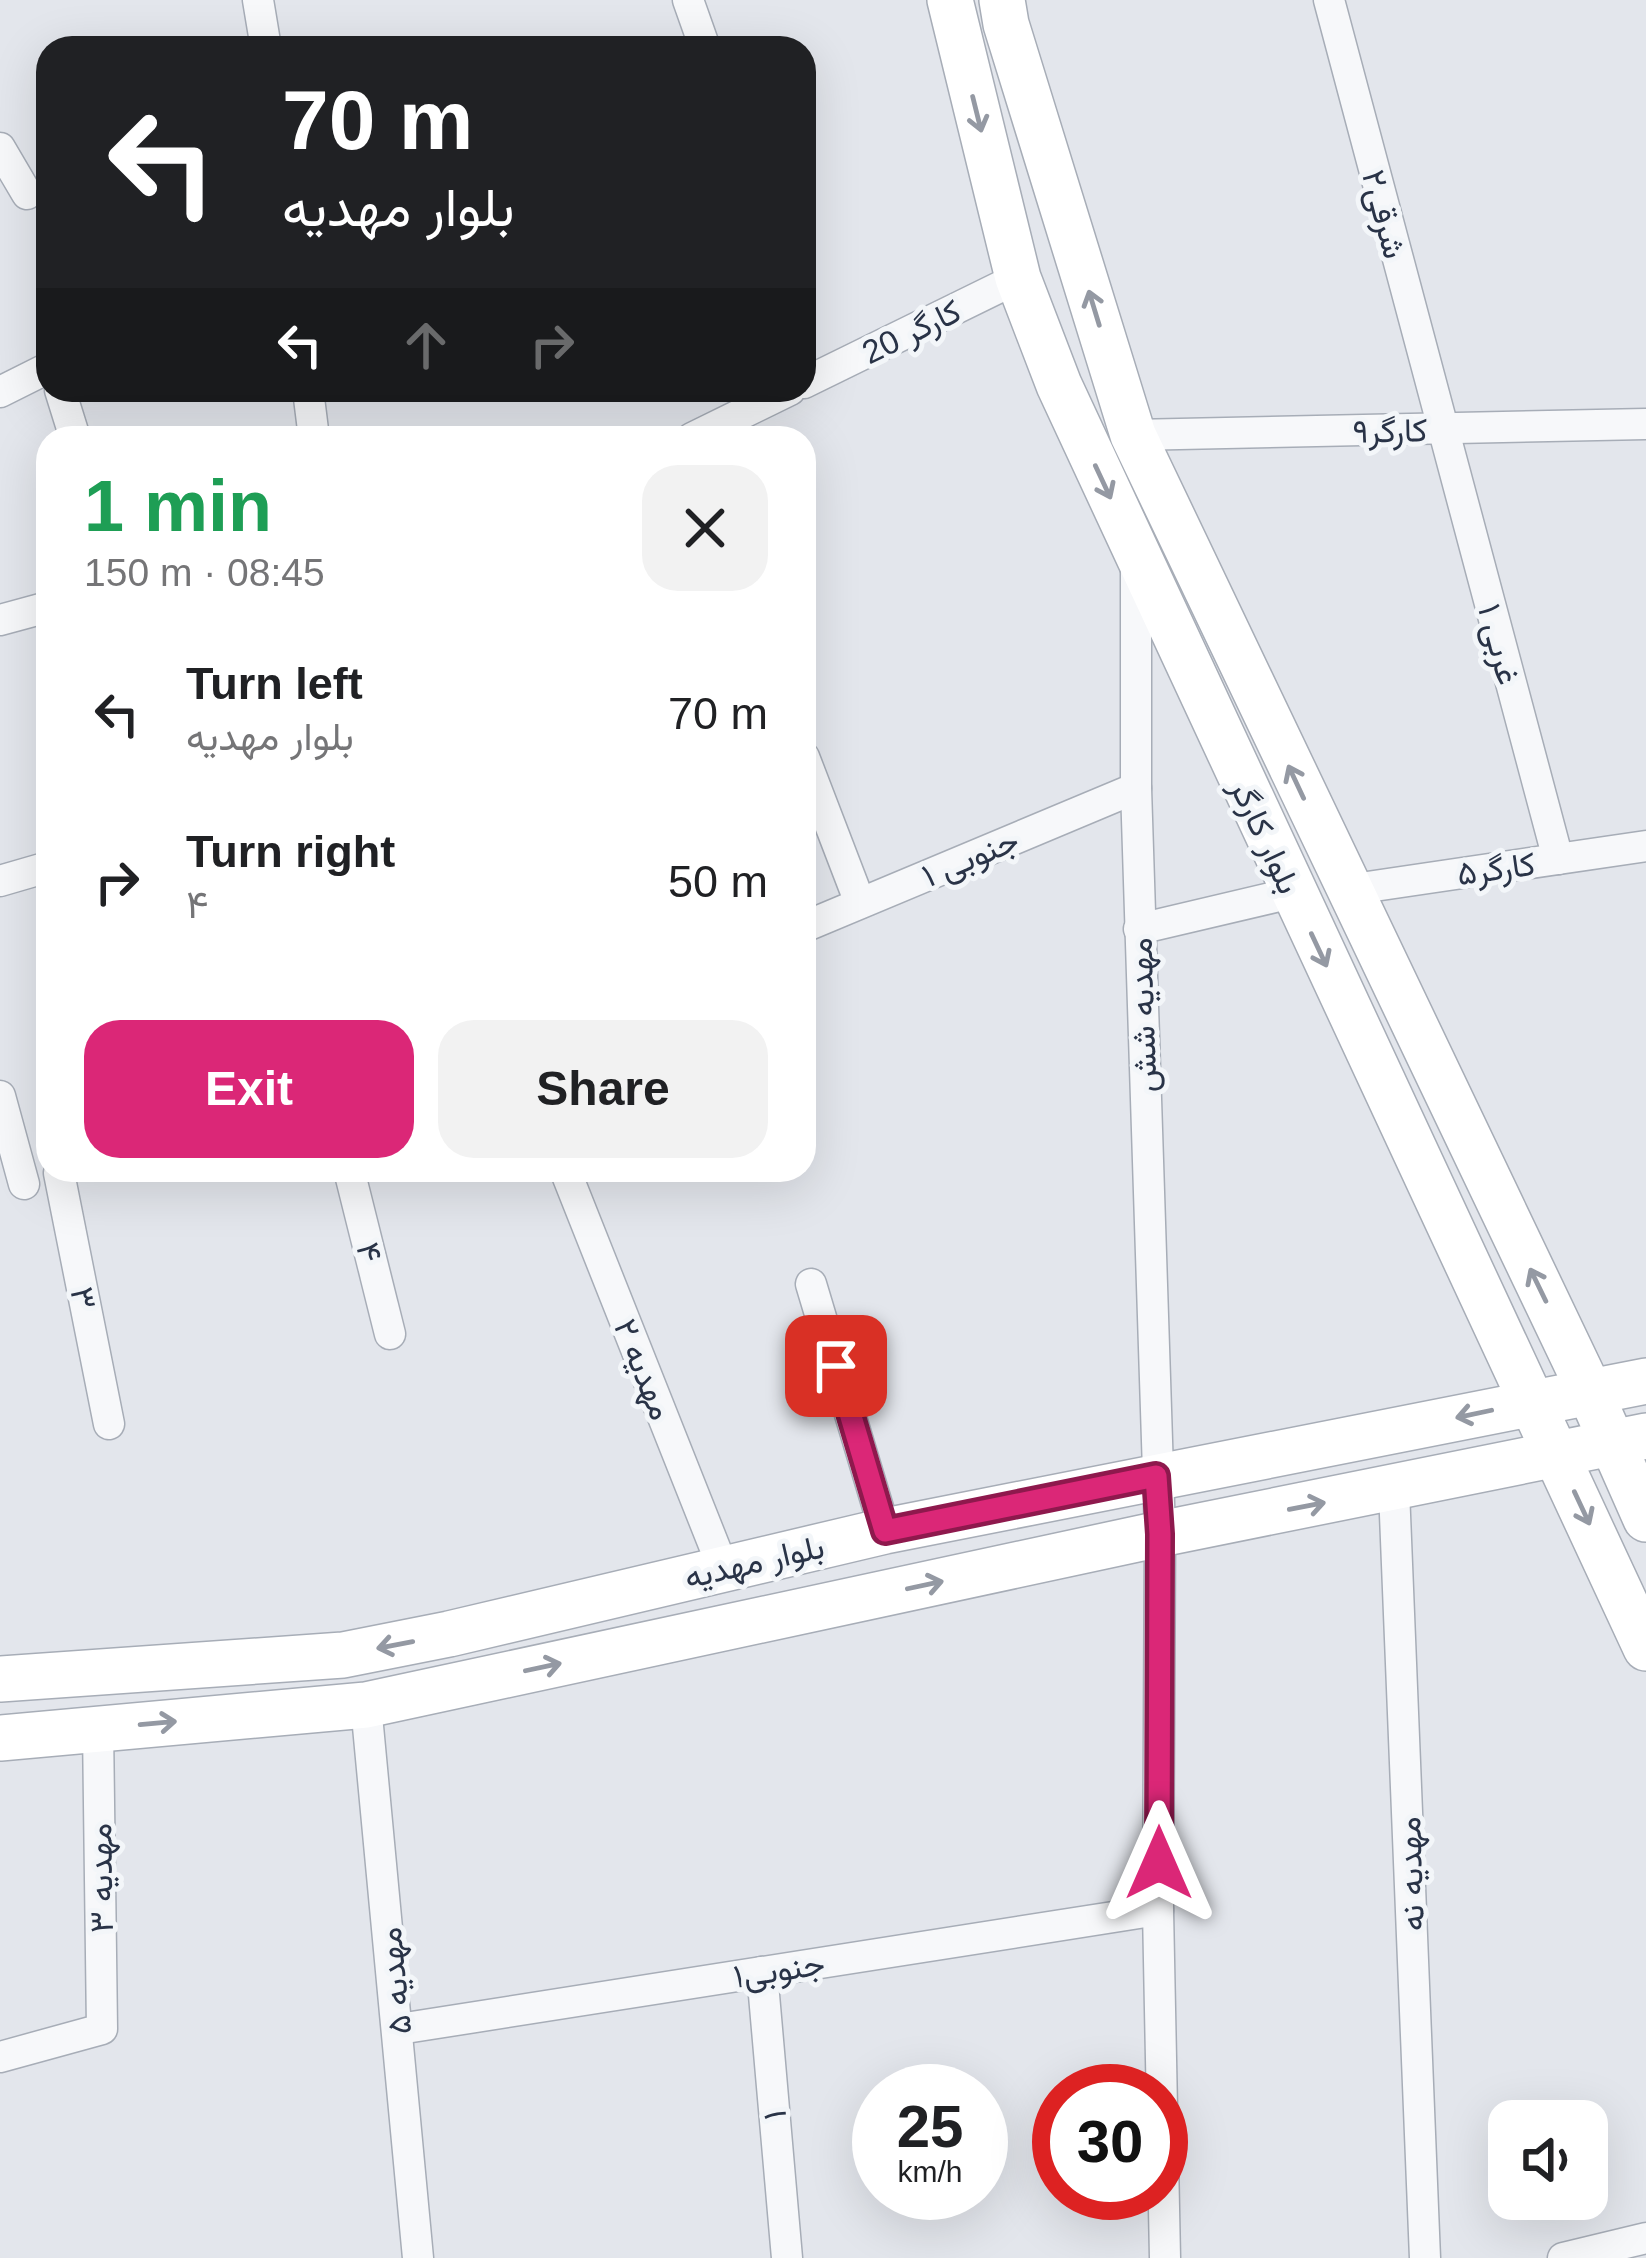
<!DOCTYPE html>
<meta charset="utf-8">
<style>
body{margin:0;font-family:Arial,Vazirmatn,sans-serif;background:#f2f2f2;color:#202124;height:100vh;display:flex;flex-direction:column;font-size:45px;white-space:nowrap}
*{box-sizing:border-box;margin:0}
p{font-size:39px;color:#757577}
.icon{flex:none;width:66px;height:66px;fill:none;stroke:currentColor;stroke-width:2;stroke-linecap:round;stroke-linejoin:round}
.map{position:relative;flex:1;overflow:hidden}
.side{position:absolute;left:36px;top:426px;width:780px;height:756px;display:flex;flex-direction:column;background:#fff;border-radius:36px;box-shadow:0 12px 48px #0002}
.side>*{flex:none}
.top-card{position:absolute;left:36px;top:36px;width:780px;height:366px;border-radius:36px;box-shadow:0 12px 48px #0002;background:#202124;color:#fff;overflow:hidden}
.fabs{position:absolute;left:1488px;top:2100px;display:grid;gap:24px}
.fabs a{display:grid;place-items:center;width:120px;height:120px;border-radius:24px;background:#fff;box-shadow:0 12px 48px #0002;font-size:60px}
.speed{position:absolute;left:852px;top:2064px;display:flex;gap:24px;font-size:60px;font-weight:700;text-align:center}
.speed>*{display:grid;place-content:center;width:156px;height:156px;border-radius:50%;background:#fff;box-shadow:0 12px 48px #0002;line-height:1}
.speed small{font-size:30px;font-weight:400}
.speed .limit{border:18px solid #d22;background:#fff;color:#111}
.pin{position:absolute;display:grid;place-items:center;width:102px;height:102px;color:#fff;margin:-51px;border-radius:24px;box-shadow:0 6px 18px #0006}
.me{position:absolute;width:132px;margin:-66px;rotate:0deg;stroke-linejoin:round;filter:drop-shadow(0 0 9px #0008)}
.turn{display:flex;align-items:center;gap:42px;height:252px;padding:0 48px;font-size:54px}
.turn .icon{width:156px;height:156px;stroke-width:2.5}
.turn b{display:block;font-size:84px;line-height:102px}
.lanes{display:flex;align-items:center;height:114px;padding:0 48px;background:#0003;justify-content:center;gap:60px;direction:ltr}
.lanes .off{opacity:.35}
.round{display:grid;place-items:center;flex:none;width:126px;height:126px;border-radius:36px;background:#f2f2f2}
.head{display:flex;align-items:center;justify-content:space-between;height:204px;padding:0 48px}
h1{font-size:72px;font-weight:600;line-height:90px;color:#1e9e55}
.action{display:flex;gap:24px;margin-top:auto;padding:24px 48px}
.action a{flex:1;height:138px;border-radius:36px;background:#db2777;color:#fff;font-size:48px;font-weight:600;line-height:138px;text-align:center}
.action a+a{background:#f2f2f2;color:#202124}
ul{padding:0;list-style:none}
li{display:flex;align-items:center;gap:36px;height:168px;padding:0 48px}
li div{flex:1}
li b{display:block;font-size:45px}
li em{font-style:normal}
.map>svg:first-child{display:block}
</style>
<div class="map">
<svg width="1646" height="2258" viewBox="0 0 1646 2258">
<rect width="100%" height="100%" fill="#e3e6ec"/>
<g fill="none" stroke-linecap="round" stroke-linejoin="round">
<defs>
<g id="street">
<path d="M 258,0 L 266,48"/>
<path d="M 688,0 L 705,48"/>
<path d="M 1329,0 L 1558,859"/>
<path d="M 0,148 L 27,194"/>
<path d="M 804,383 L 1018,278"/>
<path d="M 60,390 L 75,438"/>
<path d="M 308,390 L 314,438"/>
<path d="M 0,392 L 48,368"/>
<path d="M 1133,435 L 1646,424"/>
<path d="M 692,438 L 790,390"/>
<path d="M 1136,566 L 1136,788 L 1160,1534 L 1158,1910 L 1165,2258"/>
<path d="M 0,620 L 48,607"/>
<path d="M 804,757 L 860,903"/>
<path d="M 0,881 L 48,867"/>
<path d="M 1347,890 L 1646,846"/>
<path d="M 804,927 L 1136,788"/>
<path d="M 1139,929 L 1292,893"/>
<path d="M 0,1096 L 24,1184"/>
<path d="M 349,1170 L 390,1334"/>
<path d="M 565,1170 L 723,1568"/>
<path d="M 59,1173 L 109,1424"/>
<path d="M 811,1284 L 885,1531"/>
<path d="M 1394,1490 L 1425,2258"/>
<path d="M 366,1705 L 418,2258"/>
<path d="M 762,1972 L 787,2258"/>
<path d="M 399,2029 L 1158,1910"/>
<path d="M 0,2057 L 102,2029 L 98,1728"/>
<path d="M 1563,2258 L 1646,2238"/>
</g>
<g id="secondary">
<path d="M 950,0 L 1018,278 L 1059,385 L 1646,1648"/>
<path d="M 1002,0 L 1006,24 L 1133,435 L 1589,1390 L 1646,1519"/>
<path d="M 0,1679 L 343,1655 L 449,1634 L 885,1531 L 1646,1381"/>
<path d="M 0,1738 L 366,1705 L 1160,1534 L 1646,1436"/>
</g>
</defs>
<use href="#street" stroke="#a7adb7" stroke-width="33"/>
<use href="#secondary" stroke="#a7adb7" stroke-width="48"/>
<use href="#street" stroke="#f7f8fa" stroke-width="30"/>
<use href="#secondary" stroke="#fff" stroke-width="45"/>
</g>
<defs><path id="oneway-shaft" d="M-6 0H5M1.5-3L5.5 0L1.5 3" fill="none" stroke-width="1.6" stroke-linecap="round" stroke-linejoin="round" transform="scale(3)"/></defs>
<g stroke="#9499a3">
<use href="#oneway-shaft" transform="translate(977 114) rotate(76)"/>
<use href="#oneway-shaft" transform="translate(1094 308) rotate(-107)"/>
<use href="#oneway-shaft" transform="translate(1103 482) rotate(65)"/>
<use href="#oneway-shaft" transform="translate(1296 782) rotate(-115)"/>
<use href="#oneway-shaft" transform="translate(1319 950) rotate(65)"/>
<use href="#oneway-shaft" transform="translate(1538 1285) rotate(-116)"/>
<use href="#oneway-shaft" transform="translate(1474 1414) rotate(168)"/>
<use href="#oneway-shaft" transform="translate(1307 1506) rotate(-11)"/>
<use href="#oneway-shaft" transform="translate(1582 1508) rotate(65)"/>
<use href="#oneway-shaft" transform="translate(925 1585) rotate(-12)"/>
<use href="#oneway-shaft" transform="translate(395 1645) rotate(169)"/>
<use href="#oneway-shaft" transform="translate(543 1667) rotate(-12)"/>
<use href="#oneway-shaft" transform="translate(158 1723) rotate(-5)"/>
</g>
<g fill="none" stroke-linecap="round" stroke-linejoin="round">
<defs>
<path id="route" d="M 836,1366 L 885,1531 L 1156,1476 L 1160,1534 L 1159,1863"/>
</defs>
<use href="#route" stroke="#8e194d" stroke-width="30"/>
<use href="#route" stroke="#db2777" stroke-width="21"/>
</g>
<g text-anchor="middle" stroke-width="10" stroke-linejoin="round" paint-order="stroke">
<g font-size="33" fill="#293347" stroke="#f3f6f9">
<text transform="translate(1385 214) rotate(75)" y="12">شرقی۲</text>
<text transform="translate(911 331) rotate(-26)" y="12">کارگر 20</text>
<text transform="translate(1390 430) rotate(-1)" y="12">کارگر۹</text>
<text transform="translate(1500 644) rotate(75)" y="12">۱ غربی</text>
<text transform="translate(1266 836) rotate(65)" y="12">بلوار کارگر</text>
<text transform="translate(970 857) rotate(-23)" y="12">۱ جنوبی</text>
<text transform="translate(1496 868) rotate(-8)" y="12">کارگر۵</text>
<text transform="translate(1142 1015) rotate(-92)" y="12">مهدیه شش</text>
<text transform="translate(370 1252) rotate(76)" y="12">۴</text>
<text transform="translate(84 1298) rotate(79)" y="12">۳</text>
<text transform="translate(644 1369) rotate(68)" y="12">مهدیه ۲</text>
<text transform="translate(754 1561) rotate(-13)" y="12">بلوار مهدیه</text>
<text transform="translate(1410 1874) rotate(-92)" y="12">مهدیه نه</text>
<text transform="translate(100 1878) rotate(-91)" y="12">مهدیه ۳</text>
<text transform="translate(779 1969) rotate(-9)" y="12">جنوبی۱</text>
<text transform="translate(394 1981) rotate(-96)" y="12">مهدیه ۵</text>
<text transform="translate(774 2115) rotate(-95)" y="12">۱</text>
</g>
</g>
</svg>
<div class="fabs">
<a><svg class="icon" aria-label="sound" viewBox="0 0 24 24"><path d="M4 9h4l5-4v14l-5-4H4zM17 9q2 3 0 6"/></svg></a>
</div>
<div class="speed"><div>25<small>km/h</small></div><div class="limit">30</div></div>
<div class="pin" style="left:836px;top:1366px;background:#d93025"><svg class="icon" aria-label="arrive" viewBox="0 0 24 24"><path d="M6 21V4h12l-3 4 3 4H6"/></svg></div>
<svg class="me" style="left:1159px;top:1863px" viewBox="-20 -20 40 40"><path d="M0-17L14 15 0 8-14 15z" fill="#db2777" stroke="#fff" stroke-width="4"/></svg>
<div class="top-card">
<div class="turn"><svg class="icon" aria-label="left" viewBox="0 0 24 24"><path d="M17 20v-9H6M10 6l-5 5 5 5"/></svg><div><b>70 m</b>بلوار مهدیه</div></div>
<div class="lanes"><svg class="icon" aria-label="left" viewBox="0 0 24 24"><path d="M17 20v-9H6M10 6l-5 5 5 5"/></svg><svg class="icon off" aria-label="ahead" viewBox="0 0 24 24"><path d="M12 20V5M6 11l6-6 6 6"/></svg><svg class="icon off" aria-label="right" viewBox="0 0 24 24"><path d="M7 20v-9h11M14 6l5 5-5 5"/></svg></div>
</div>
<section class="side">
<div class="head"><div><h1>1 min</h1><p>150 m · 08:45</p></div><a class="round"><svg class="icon" aria-label="close" viewBox="0 0 24 24"><path d="M6 6l12 12M18 6L6 18"/></svg></a></div>
<ul>
<li><svg class="icon" aria-label="left" viewBox="0 0 24 24"><path d="M17 20v-9H6M10 6l-5 5 5 5"/></svg><div><b>Turn left</b><p>بلوار مهدیه</p></div><em>70 m</em></li>
<li><svg class="icon" aria-label="right" viewBox="0 0 24 24"><path d="M7 20v-9h11M14 6l5 5-5 5"/></svg><div><b>Turn right</b><p>۴</p></div><em>50 m</em></li>
</ul>
<div class="action"><a>Exit</a><a>Share</a></div>
</section>
</div>
